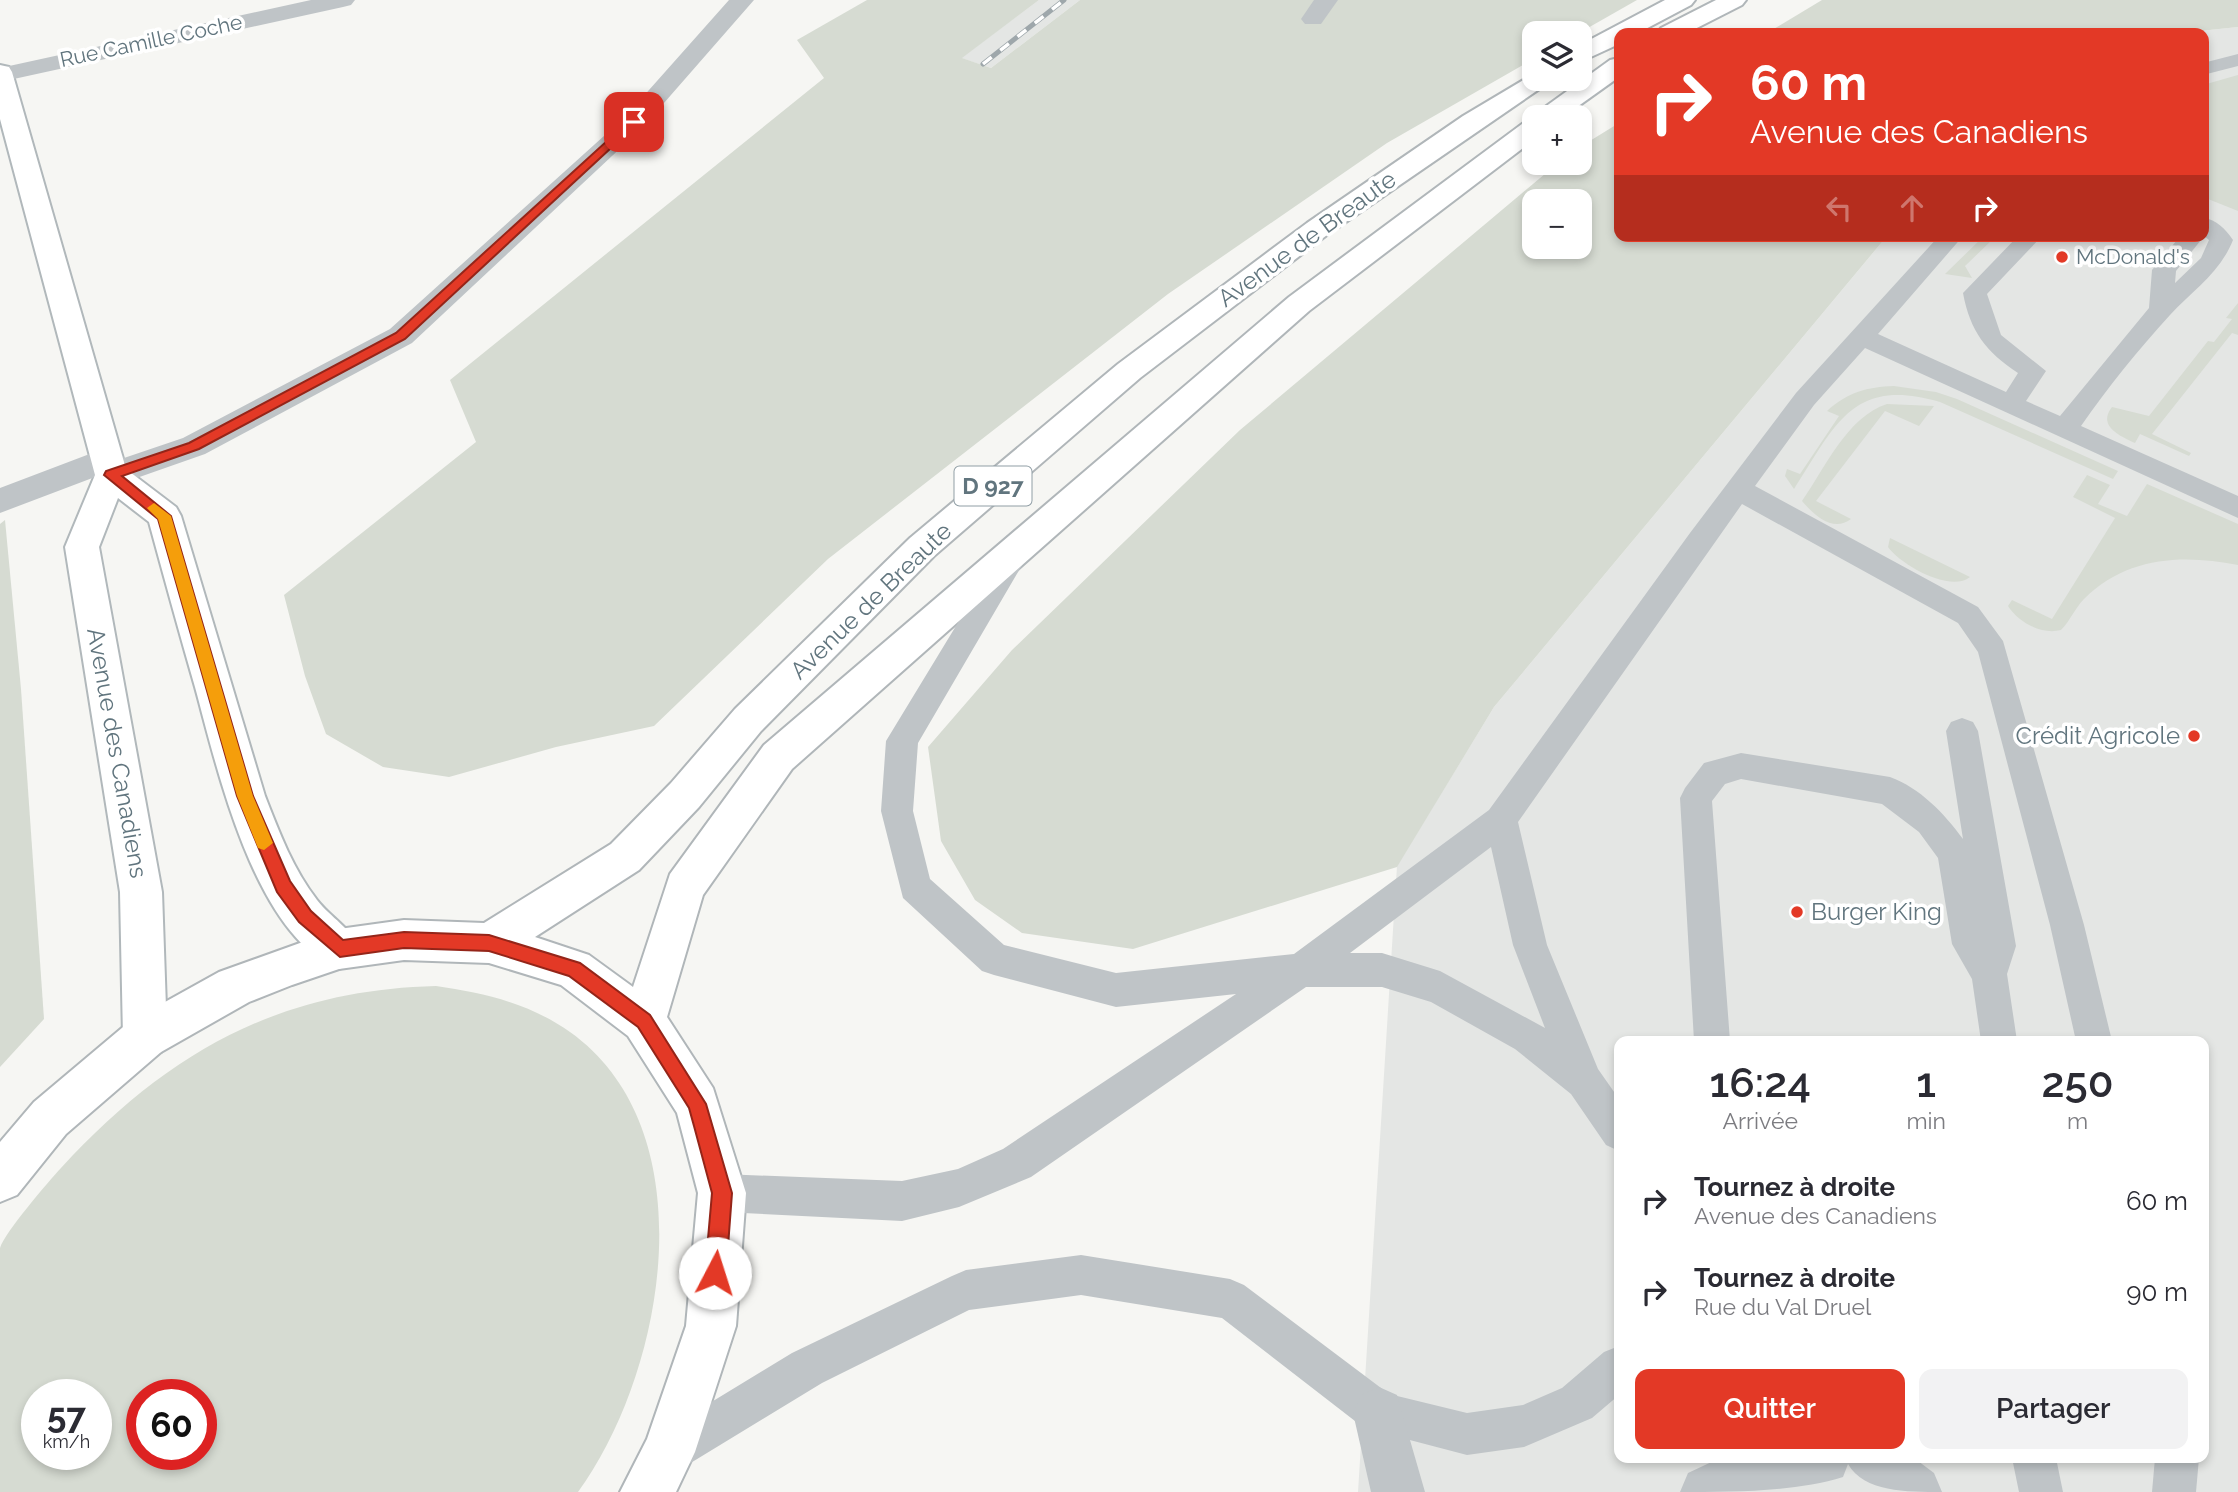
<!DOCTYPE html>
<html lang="fr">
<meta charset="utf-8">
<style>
body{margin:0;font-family:Raleway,sans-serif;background:#f2f2f3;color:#2b2b33;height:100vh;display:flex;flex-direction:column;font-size:26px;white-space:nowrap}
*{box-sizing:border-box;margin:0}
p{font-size:23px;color:#7c7c81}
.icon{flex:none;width:38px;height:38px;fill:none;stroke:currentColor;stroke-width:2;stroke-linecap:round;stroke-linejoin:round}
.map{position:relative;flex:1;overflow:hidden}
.side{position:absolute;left:1614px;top:1036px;width:595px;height:427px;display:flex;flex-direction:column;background:#fff;border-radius:14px;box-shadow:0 4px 10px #0003}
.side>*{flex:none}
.guide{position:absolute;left:1614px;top:28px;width:595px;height:214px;border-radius:14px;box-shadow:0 4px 10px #0003;background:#e33926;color:#fff;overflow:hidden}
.buttons{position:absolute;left:1522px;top:21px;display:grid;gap:14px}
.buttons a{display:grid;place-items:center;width:70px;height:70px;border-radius:14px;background:#fff;box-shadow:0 4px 10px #0003;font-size:35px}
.speed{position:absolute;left:21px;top:1379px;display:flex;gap:14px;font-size:35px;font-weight:700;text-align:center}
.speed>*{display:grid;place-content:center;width:91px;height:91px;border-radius:50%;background:#fff;box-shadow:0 4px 10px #0003;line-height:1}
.speed small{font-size:18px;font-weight:400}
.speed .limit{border:10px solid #d22;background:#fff;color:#111}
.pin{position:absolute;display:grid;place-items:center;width:60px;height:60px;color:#fff;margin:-30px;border-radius:14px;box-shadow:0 4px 10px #0006}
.me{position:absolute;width:77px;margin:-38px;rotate:5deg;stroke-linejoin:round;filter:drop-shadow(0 0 5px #0008)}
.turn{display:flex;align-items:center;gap:24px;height:147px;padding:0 21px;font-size:32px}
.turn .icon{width:91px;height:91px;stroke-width:2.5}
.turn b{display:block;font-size:49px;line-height:60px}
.lanes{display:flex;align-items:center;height:66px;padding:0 21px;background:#0003;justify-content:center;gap:35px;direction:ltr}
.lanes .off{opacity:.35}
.eta{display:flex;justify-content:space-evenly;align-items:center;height:119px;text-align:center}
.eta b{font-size:42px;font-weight:600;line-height:49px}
.primary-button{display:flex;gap:14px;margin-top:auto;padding:14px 21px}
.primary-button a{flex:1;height:80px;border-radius:14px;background:#e33926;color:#fff;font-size:28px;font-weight:600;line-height:80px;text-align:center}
.primary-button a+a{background:#f2f2f3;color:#2b2b33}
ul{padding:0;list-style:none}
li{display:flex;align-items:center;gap:21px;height:91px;padding:0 21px}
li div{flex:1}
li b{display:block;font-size:26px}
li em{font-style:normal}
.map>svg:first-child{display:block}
</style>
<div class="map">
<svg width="2238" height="1492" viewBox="0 0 2238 1492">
<rect width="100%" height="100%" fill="#f6f6f3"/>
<g fill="#e4e6e4" fill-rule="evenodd">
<path d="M 1039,0 L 1080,0 L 991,68 L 961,58 Z"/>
<path d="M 2238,27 L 2238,1492 L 1358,1492 L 1397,866 L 1494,707 L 1887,236 L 2203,236 L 2203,33 L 2181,33 ZM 1619,1041 L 2203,1041 L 2203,1458 L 1619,1458 Z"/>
</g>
<g fill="#d6dbd2" fill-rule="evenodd">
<path d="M 867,0 L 1039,0 L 962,58 L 991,68 L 1080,0 L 1637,0 L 1579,33 L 1535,33 L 1535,58 L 1387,143 L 1168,294 L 828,559 L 654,726 L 556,747 L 449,777 L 383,767 L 326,734 L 305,676 L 284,595 L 476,442 L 450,380 L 824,78 L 797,40 Z"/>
<path d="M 1822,0 L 2238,0 L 2238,27 L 2181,33 L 1767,33 Z"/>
<path d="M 2238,75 L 2238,211 L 2203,197 L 2203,85 Z"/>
<path d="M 1619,123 L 1619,236 L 1887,236 L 1494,707 L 1397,867 L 1133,949 L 1022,933 L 975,900 L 941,841 L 928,747 L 1012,650 L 1240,430 L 1558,163 L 1580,163 L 1580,147 ZM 1535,201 L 1580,201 L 1580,247 L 1535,247 Z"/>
<path d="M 1984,236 L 1994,238 L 1965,266 L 1972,278 L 1945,274 Z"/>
<path d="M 2238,303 L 2238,335 L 2232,333 L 2152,434 L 2191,453 L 2189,456 L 2140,434 L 2135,443 C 2120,436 2097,426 2112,407 L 2149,416 L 2208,341 L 2214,342 L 2232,319 L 2226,318 Z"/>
<path d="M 1894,386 L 1936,392 L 1957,399 L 2118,471 L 2113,479 L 1940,402 C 1852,376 1835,426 1794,489 L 1785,476 L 1787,469 L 1800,474 L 1839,416 L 1827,411 C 1848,392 1867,387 1894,386 Z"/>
<path d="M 1887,404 L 1934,406 L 1919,426 L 1885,411 L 1816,501 L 1851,519 C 1833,533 1814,515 1802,501 C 1825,468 1847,417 1887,404 Z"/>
<path d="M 2087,475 L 2110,485 L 2098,504 L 2127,516 L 2147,484 L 2238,524 L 2238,565 C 2182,554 2126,557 2084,599 C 2075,608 2070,621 2061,630 C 2042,635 2019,623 2008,606 L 2012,600 L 2052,619 L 2115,518 L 2073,497 Z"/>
<path d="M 5,520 L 21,689 L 44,1019 L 0,1067 L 0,524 Z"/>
<path d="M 1890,538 L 1970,577 C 1950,593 1901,565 1888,547 Z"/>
<path d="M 436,986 C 484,993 529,1003 570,1032 C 709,1131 665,1373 578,1492 L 0,1492 C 0,1430 0,1368 0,1306 C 0,1291 0,1261 0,1248 C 5,1232 49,1181 61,1168 C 167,1053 278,990 436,986 ZM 37,1395 L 96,1395 L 96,1454 L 37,1454 ZM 142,1395 L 201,1395 L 201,1454 L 142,1454 Z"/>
</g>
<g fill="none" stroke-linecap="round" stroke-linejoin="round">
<defs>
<path id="secondary" d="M 0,65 L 9,67 L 12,72 L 126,469 L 176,507 L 181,516 L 265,796 C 279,832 293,869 317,900 C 331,918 351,928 360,949 L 354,963 L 339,969 C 254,936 217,767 195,687 C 179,632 164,577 149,522 L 118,498 L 99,547 L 162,892 L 167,1037 L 161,1052 L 145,1058 L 129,1052 L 123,1037 L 120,892 L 65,547 L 95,475 L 0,119 Z"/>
<g id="primary">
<path d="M 1665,0 L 1695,0 L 1691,5 L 1638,33 L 1619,33 L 1619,44 L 1580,62 L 1580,45 Z"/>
<path d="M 1716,0 L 1746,0 L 1742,5 L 1687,33 L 1657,33 L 1661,28 Z"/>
<path d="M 1619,58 L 1619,77 L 1563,117 L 1535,118 L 1538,112 L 1610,60 Z"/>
<path d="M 1535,73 L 1535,79 L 1554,79 L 1327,235 L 1140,378 L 934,556 L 761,731 L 699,807 L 639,870 L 535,937 L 589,955 L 633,987 L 670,874 L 764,745 L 1289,297 L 1526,121 L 1535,118 L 1535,139 L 1309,311 L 792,769 L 703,895 L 667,1017 L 713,1088 L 746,1193 L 736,1326 L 695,1452 L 676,1492 L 620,1492 L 647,1439 L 686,1326 L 698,1193 L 677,1113 L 628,1036 L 561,985 L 489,963 L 404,960 L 339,969 L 292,985 L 249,1002 L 161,1052 L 66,1134 L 17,1195 L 0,1202 L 0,1142 L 34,1102 L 129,1022 L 219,972 L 339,929 L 404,920 L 484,923 L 611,844 L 671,783 L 735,709 L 910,538 L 1118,364 L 1307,223 L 1463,116 Z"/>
</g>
</defs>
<use href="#secondary" stroke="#b1b8bb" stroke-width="4"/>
<use href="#primary" stroke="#b0b6b9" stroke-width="4"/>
<g fill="#bfc4c7" fill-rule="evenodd">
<path d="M 2238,54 L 2238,66 L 2203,75 L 2203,63 Z"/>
<path d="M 2203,217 C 2217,221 2225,228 2233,240 C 2220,273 2193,290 2170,315 C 2138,350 2108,387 2081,426 L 2238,496 L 2238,518 L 1865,348 L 1814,405 L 1755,486 L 1978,607 L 2003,641 L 2084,925 L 2112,1041 L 2076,1041 L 2050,925 L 1978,652 L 1958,623 L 1742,504 L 1518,822 L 1547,945 L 1598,1069 L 1619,1099 L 1619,1151 L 1606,1145 L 1571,1094 L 1515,1049 L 1431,1002 L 1382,987 L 1306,987 L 1031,1177 L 959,1207 L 902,1221 L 722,1212 L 708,1207 L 703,1193 L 708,1179 L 722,1174 L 902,1181 L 958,1169 L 1003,1149 L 1236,994 L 1116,1007 L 994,975 L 982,971 L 903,898 L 881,811 L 886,741 L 1004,547 L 1014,544 L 1024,547 L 1028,555 L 918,743 L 913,811 L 930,879 L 1004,945 L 1116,973 L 1294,954 L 1489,810 L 1690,533 L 1796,393 L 1939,236 L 1963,236 L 1878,334 L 2006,392 L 2018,373 C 1986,352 1970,331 1963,293 L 2018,236 L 2042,236 L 1987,294 L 2001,335 L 2046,371 L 2026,401 L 2060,416 L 2149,308 L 2152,270 L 2177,240 L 2175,236 L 2198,236 L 2201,240 L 2176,271 L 2175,283 L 2201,258 L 2209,240 L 2203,235 ZM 1491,847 L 1513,945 L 1545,1028 L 1440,971 L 1382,953 L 1350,953 Z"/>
<path d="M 1962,718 L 1973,722 L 1978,731 L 2016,946 L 2007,974 L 2017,1041 L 1981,1041 L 1972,979 L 1952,944 L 1938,858 L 1919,832 L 1882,804 L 1741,779 L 1725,784 L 1712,801 L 1730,1041 L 1694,1041 L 1680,798 L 1685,788 L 1704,763 L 1741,753 L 1890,777 C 1920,788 1944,813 1963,839 L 1946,731 L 1951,722 Z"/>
<path d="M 1081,1255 L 1230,1279 L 1244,1285 L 1389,1394 L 1467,1413 L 1523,1405 L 1562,1388 L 1604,1352 L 1619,1346 L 1619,1395 L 1592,1418 L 1524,1447 L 1467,1455 L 1364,1428 L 1222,1318 L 1081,1295 L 969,1310 L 822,1383 L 684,1467 L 669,1474 L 654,1467 L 647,1452 L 654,1437 L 792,1353 L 952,1276 L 966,1270 Z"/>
<path d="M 2012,1458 L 2056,1458 L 2063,1492 L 2019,1492 Z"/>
<path d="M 2155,1458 L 2199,1458 L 2196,1492 L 2152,1492 Z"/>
</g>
<g fill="#bfc4c7" fill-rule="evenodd">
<path d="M 311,0 L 355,0 L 351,5 L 343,7 L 0,82 L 0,68 Z"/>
<path d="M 729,0 L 754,0 L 643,127 L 412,343 L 205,454 L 111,487 L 99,483 L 95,477 L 0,513 L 0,488 L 108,447 L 120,451 L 124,458 L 183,438 L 390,329 L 625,117 Z"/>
<path d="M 1314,0 L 1338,0 L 1321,24 L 1305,24 L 1301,19 Z"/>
<path d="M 1379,1387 L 1397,1395 L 1425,1492 L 1371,1492 L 1353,1413 L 1361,1395 Z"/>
<path d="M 1720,1458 L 1914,1458 L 1934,1473 L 1942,1492 C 1906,1492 1864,1492 1848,1464 L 1843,1477 C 1795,1492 1731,1492 1680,1492 L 1688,1473 Z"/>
</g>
<use href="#secondary" fill="#fff" fill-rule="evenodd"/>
<use href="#primary" fill="#fff" fill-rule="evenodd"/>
<defs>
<path id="rail" d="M 983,64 L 1064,0"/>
</defs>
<use href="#rail" stroke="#9ea7ab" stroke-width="5"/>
<use href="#rail" stroke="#fff" stroke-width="3.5" stroke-dasharray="11" stroke-linecap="butt"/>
</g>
<path fill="#e33926" stroke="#942519" stroke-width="2" d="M 630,120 L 639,122 L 405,339 L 199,449 L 122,476 L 171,516 L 253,796 L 290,881 L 311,911 L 343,940 L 404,932 L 489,935 L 580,963 L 650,1015 L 706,1104 L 732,1193 L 726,1273 L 723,1280 L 715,1283 L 708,1280 L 705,1273 L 712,1193 L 694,1126 L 689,1108 L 638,1027 L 569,976 L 489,951 L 404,948 L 340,957 L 299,922 L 277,892 L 237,796 L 158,519 L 104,475 L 106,471 L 189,443 L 396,333 Z"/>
<path fill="#f59e0b" d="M 154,503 L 171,516 L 253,796 L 273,843 L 264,850 L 258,848 L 237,796 L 158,519 L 147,508 Z"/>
<g fill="#e33926" stroke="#fff" stroke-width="2.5">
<circle cx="2062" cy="257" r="7"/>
<circle cx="2194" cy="736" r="7"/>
<circle cx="1797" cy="912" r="7"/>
</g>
<g text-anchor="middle" stroke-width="7" stroke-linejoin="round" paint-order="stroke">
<g font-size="21" fill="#61757e" stroke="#fff">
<text transform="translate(151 41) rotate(-12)" y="7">Rue Camille Coche</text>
</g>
<g font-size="21" fill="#61757e" stroke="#fff" text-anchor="start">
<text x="2076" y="264">McDonald's</text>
</g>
<rect fill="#fff" stroke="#909ea5" stroke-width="2" x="954.5" y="466.5" width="77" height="39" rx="5"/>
<g font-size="23" font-weight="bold" fill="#61757e">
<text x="993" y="494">D 927</text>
</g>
<g font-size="24" fill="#61757e" stroke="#fff">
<text transform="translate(1307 239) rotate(-36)" y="8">Avenue de Breaute</text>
<text transform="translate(871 601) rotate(-44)" y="8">Avenue de Breaute</text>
<text transform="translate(117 753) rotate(80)" y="8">Avenue des Canadiens</text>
</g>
<g font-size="24" fill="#61757e" stroke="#fff" text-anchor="end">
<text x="2180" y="744">Crédit Agricole</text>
<text x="1811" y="920" text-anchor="start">Burger King</text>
</g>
</g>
</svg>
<div class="buttons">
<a><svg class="icon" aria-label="layers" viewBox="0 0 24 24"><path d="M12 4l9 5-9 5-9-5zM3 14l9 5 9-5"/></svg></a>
<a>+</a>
<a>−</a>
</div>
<div class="speed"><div>57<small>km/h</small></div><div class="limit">60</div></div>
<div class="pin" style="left:634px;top:122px;background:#d93025"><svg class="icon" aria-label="arrive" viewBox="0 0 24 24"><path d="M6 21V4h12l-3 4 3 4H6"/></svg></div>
<svg class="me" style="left:715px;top:1273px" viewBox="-20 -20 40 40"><circle r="19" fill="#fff"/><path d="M0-13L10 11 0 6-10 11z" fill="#e33926"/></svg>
<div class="guide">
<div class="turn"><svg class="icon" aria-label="right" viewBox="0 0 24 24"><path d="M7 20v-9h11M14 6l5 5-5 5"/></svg><div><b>60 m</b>Avenue des Canadiens</div></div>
<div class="lanes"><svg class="icon off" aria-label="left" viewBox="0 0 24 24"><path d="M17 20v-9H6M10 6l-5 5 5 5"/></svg><svg class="icon off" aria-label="ahead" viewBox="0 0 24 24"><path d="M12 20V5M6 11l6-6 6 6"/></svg><svg class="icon" aria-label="right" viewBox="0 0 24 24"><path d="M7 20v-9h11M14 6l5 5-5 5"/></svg></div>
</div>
<section class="side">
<div class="eta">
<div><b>16:24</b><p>Arrivée</p></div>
<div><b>1</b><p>min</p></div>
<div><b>250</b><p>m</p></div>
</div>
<ul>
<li><svg class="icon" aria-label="right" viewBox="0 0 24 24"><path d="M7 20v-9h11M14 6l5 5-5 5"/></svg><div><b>Tournez à droite</b><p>Avenue des Canadiens</p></div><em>60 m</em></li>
<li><svg class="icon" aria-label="right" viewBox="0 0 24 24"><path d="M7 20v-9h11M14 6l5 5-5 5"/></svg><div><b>Tournez à droite</b><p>Rue du Val Druel</p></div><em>90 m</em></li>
</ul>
<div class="primary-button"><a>Quitter</a><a>Partager</a></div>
</section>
</div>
